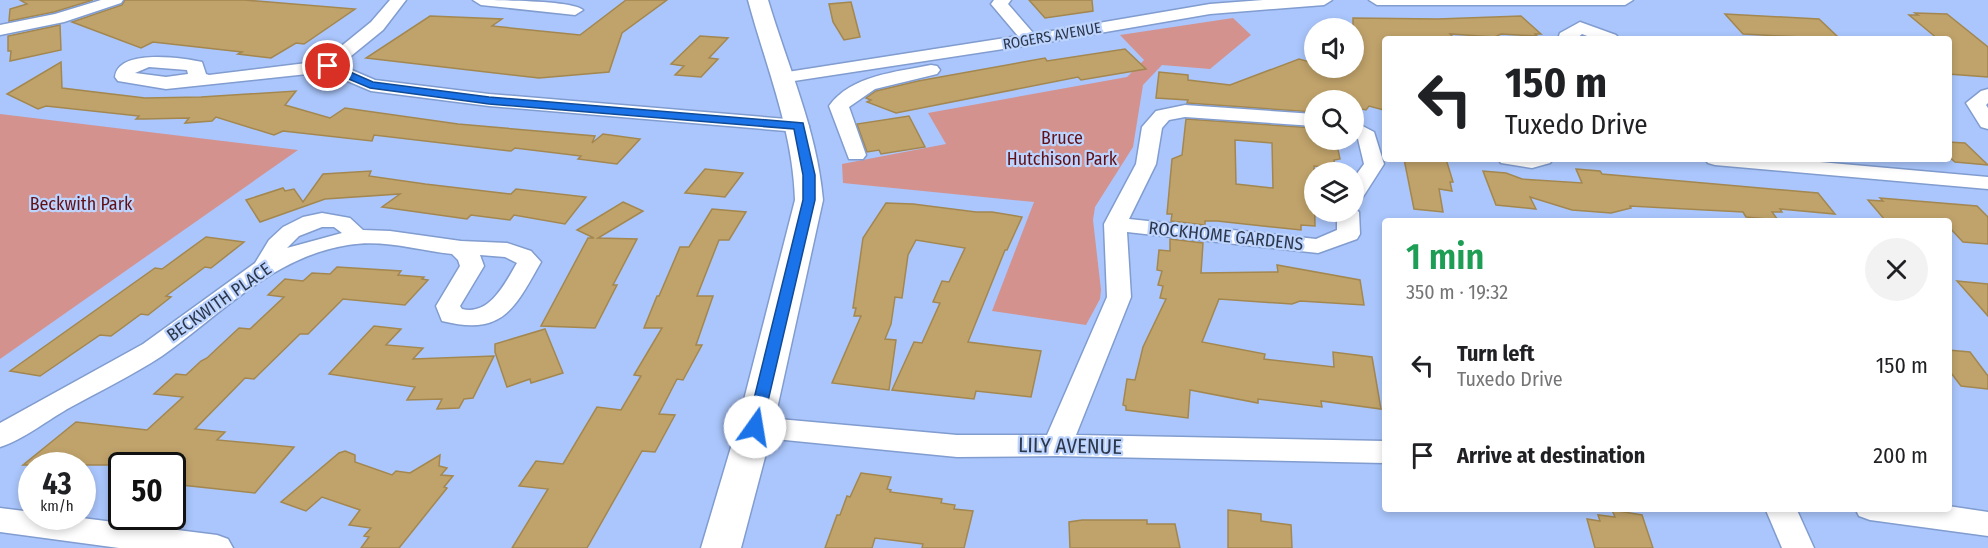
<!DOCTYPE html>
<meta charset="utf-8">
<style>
body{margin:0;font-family:"Fira Sans Condensed",sans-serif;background:#f2f2f2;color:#202124;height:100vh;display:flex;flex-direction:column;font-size:22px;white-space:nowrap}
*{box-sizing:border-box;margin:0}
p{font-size:20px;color:#757577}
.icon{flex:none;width:33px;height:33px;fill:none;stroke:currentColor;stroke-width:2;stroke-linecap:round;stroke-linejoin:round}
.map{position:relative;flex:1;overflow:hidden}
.side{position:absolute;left:1382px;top:218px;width:570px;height:294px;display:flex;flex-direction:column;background:#fff;border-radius:6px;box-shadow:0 3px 9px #0003}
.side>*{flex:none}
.guide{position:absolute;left:1382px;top:36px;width:570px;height:126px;border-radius:6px;box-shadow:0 3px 9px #0003;background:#fff;color:#202124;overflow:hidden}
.tools{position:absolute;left:1304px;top:18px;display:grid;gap:12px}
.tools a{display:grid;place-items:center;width:60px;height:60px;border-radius:50%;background:#fff;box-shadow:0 3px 9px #0003;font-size:30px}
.speed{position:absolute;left:18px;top:452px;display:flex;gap:12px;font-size:30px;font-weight:700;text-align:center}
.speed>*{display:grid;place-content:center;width:78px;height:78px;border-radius:50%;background:#fff;box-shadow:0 3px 9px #0003;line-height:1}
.speed small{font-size:15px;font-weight:400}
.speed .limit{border:3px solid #111;border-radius:9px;background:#fff;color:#111}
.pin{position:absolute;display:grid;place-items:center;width:51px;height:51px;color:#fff;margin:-26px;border:3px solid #fff;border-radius:50%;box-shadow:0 2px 6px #0007}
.me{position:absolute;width:66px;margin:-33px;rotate:13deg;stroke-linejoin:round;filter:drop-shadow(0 0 4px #0008)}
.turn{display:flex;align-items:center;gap:21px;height:126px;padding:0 24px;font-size:27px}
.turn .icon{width:78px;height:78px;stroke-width:2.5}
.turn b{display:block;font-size:42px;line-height:51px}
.round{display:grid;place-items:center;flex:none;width:63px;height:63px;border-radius:32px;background:#f2f2f2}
.overview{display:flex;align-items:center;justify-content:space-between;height:102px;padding:0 24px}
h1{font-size:36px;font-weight:600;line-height:45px;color:#1e9e55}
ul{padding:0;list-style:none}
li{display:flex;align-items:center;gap:18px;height:90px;padding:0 24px}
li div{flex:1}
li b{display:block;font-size:22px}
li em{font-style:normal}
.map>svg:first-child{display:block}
</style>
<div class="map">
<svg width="1988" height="548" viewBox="0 0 1988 548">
<rect width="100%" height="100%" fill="#aac6fc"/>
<g fill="#d3928e">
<path d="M 1233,18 L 1251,35 L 1210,69 L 1162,65 L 1143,85 L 1133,147 L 1095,207 L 1093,220 L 1101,290 L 1100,299 L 1086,325 L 992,311 L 1034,202 L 843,183 L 842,164 L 946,144 L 928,113 L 1127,77 L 1144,60 L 1120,35 Z"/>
<path d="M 0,114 L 298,150 L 0,359 Z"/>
</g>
<g fill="#c0a36b" stroke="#a3874f" stroke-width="1.5" fill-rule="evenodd">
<path d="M 20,0 L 93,0 L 54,12 L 9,21 L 10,9 L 27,4 Z"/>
<path d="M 125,0 L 244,0 L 355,9 L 304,44 L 296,43 L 271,58 L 238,54 L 242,52 L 153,42 L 141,48 L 72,22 L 122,5 Z"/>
<path d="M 626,0 L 667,0 L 622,33 L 609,72 L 539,78 L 366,58 L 430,16 L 502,19 L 492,26 L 580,35 Z"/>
<path d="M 1029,0 L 1092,0 L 1093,11 L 1045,18 Z"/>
<path d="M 851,2 L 860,37 L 844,40 L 833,22 L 829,4 Z"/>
<path d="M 1915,13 L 1947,14 L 1988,47 L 1988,77 L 1948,74 L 1948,39 L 1938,39 L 1909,15 L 1918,15 Z"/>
<path d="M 1725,14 L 1819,19 L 1840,39 L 1743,34 Z"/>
<path d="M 1521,16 L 1541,34 L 1535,34 L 1537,36 L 1501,34 L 1495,37 L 1450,34 L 1453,37 L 1384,38 L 1384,110 L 1369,106 L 1366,110 L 1353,107 L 1353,100 L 1314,100 L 1314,112 L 1187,103 L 1188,100 L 1156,98 L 1159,72 L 1188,75 L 1188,80 L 1230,85 L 1299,59 L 1314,63 L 1314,68 L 1353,68 L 1353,18 L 1438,19 Z"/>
<path d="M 60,25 L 61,50 L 10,61 L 11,51 L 8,51 L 8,36 Z"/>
<path d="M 700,36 L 728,38 L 709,58 L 718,59 L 701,77 L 675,75 L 684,66 L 671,64 Z"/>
<path d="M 1125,49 L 1146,69 L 1081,80 L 1078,77 L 896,113 L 867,102 L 871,100 L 866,98 L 876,91 L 918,81 L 1045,58 L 1047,61 Z"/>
<path d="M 61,62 L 62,88 L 145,98 L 201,97 L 296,91 L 285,105 L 330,118 L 345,108 L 458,124 L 595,136 L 592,143 L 603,134 L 640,139 L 617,164 L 578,159 L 581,156 L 515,148 L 511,151 L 374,135 L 372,141 L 283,131 L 274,135 L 216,117 L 212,121 L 185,123 L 189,118 L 144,119 L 136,119 L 139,116 L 46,106 L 38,109 L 7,94 Z"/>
<path d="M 909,116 L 925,147 L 881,154 L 879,150 L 867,152 L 857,124 Z"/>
<path d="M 1186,119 L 1314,128 L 1314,140 L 1336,140 L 1340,159 L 1334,160 L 1335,168 L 1314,166 L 1315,226 L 1301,225 L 1301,230 L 1217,221 L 1205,221 L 1205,225 L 1171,221 L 1172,214 L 1167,214 L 1172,159 L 1182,155 ZM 1235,140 L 1272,143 L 1273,188 L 1236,184 Z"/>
<path d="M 1948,142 L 1965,143 L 1988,165 L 1955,162 L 1948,156 Z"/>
<path d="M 1404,159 L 1446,159 L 1453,182 L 1450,182 L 1452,191 L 1439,189 L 1443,212 L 1414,209 Z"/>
<path d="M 705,169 L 743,173 L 725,197 L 685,193 Z"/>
<path d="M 1576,169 L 1600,171 L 1602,174 L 1818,193 L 1835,214 L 1780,209 L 1782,212 L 1772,212 L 1778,220 L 1746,217 L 1743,212 L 1630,206 L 1631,208 L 1611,213 L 1572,210 L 1530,197 L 1536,209 L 1496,205 L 1483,171 L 1506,173 L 1522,179 L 1582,183 Z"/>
<path d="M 371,171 L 369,176 L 425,184 L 511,194 L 516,189 L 586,197 L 565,224 L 514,215 L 510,220 L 471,215 L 467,219 L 382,207 L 400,194 L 325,199 L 260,222 L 246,200 L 283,188 L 285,191 L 294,189 L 303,202 L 323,174 Z"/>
<path d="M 1880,198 L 1977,206 L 1988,217 L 1988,244 L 1963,242 L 1948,226 L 1948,220 L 1885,220 L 1868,200 L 1883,201 Z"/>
<path d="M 623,202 L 643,211 L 598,238 L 637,239 L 613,285 L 617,285 L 595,328 L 541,326 L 588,238 L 594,238 L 577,230 Z"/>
<path d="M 886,203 L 913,204 L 976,212 L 992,212 L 1022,217 L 1007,250 L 1005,250 L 968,342 L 1041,351 L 1031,397 L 976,391 L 974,399 L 892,390 L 914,342 L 922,343 L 940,303 L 933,302 L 942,281 L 949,282 L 965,248 L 916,240 L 908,255 L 902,298 L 895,297 L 891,324 L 885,339 L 896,340 L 889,390 L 832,383 L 861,316 L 854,316 L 856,308 L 853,308 L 863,238 Z"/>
<path d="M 712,209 L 746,212 L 729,240 L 719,240 L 697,296 L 713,296 L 696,345 L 702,345 L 683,380 L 677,379 L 659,414 L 675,415 L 655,452 L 642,451 L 587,548 L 512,548 L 548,489 L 519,486 L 536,461 L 563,464 L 597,407 L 621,410 L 641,376 L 634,375 L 662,328 L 644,328 L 657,296 L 659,296 L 680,247 L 689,247 Z"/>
<path d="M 206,237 L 244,242 L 211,268 L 205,267 L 166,296 L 171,297 L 148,315 L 141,314 L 111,336 L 100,335 L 40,376 L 10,371 L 155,268 L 162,269 Z"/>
<path d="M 1170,239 L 1203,243 L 1201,273 L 1278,272 L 1277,265 L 1360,280 L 1364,305 L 1300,301 L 1292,304 L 1219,299 L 1202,342 L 1265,354 L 1264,359 L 1334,367 L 1333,352 L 1372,357 L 1381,409 L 1321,401 L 1322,407 L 1258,399 L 1258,403 L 1190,390 L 1188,418 L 1126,410 L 1126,406 L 1123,405 L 1127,379 L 1135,380 L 1143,347 L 1166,299 L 1160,298 L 1163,286 L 1158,285 L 1162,271 L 1157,270 L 1159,250 L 1170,251 Z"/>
<path d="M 337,267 L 401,271 L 398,275 L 424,277 L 422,279 L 428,280 L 405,305 L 343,299 L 308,334 L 300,334 L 254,379 L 245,378 L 195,429 L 225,432 L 217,440 L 294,447 L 255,493 L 172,484 L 172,465 L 23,465 L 76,422 L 147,430 L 183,397 L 154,394 L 176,374 L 186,375 L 201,361 L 207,358 L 239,328 L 250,329 L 284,297 L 268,295 L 285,279 L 303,281 L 312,273 L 330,274 Z"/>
<path d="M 1957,281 L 1988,284 L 1988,316 Z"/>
<path d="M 374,326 L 401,329 L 386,345 L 423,348 L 413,359 L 494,356 L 473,398 L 464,399 L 459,408 L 437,409 L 442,399 L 407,400 L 415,387 L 329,374 Z"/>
<path d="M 545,329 L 563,373 L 531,383 L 530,379 L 507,387 L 495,352 L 495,344 Z"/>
<path d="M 1948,350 L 1970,352 L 1988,376 L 1988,389 L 1961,386 L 1948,369 Z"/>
<path d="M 345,451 L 355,455 L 355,462 L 392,475 L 396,471 L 410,473 L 440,455 L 439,466 L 447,468 L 441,475 L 453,476 L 444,487 L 447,488 L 399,548 L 361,548 L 369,537 L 364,536 L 371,528 L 349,525 L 360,510 L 322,497 L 306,511 L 281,502 L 339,453 Z"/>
<path d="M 861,473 L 891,477 L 887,489 L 891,490 L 890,492 L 942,499 L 941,503 L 955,505 L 954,509 L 973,511 L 964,548 L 922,548 L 923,544 L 875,538 L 872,548 L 825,548 L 837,515 L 840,515 L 847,496 L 850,497 Z"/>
<path d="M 1228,510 L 1261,514 L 1261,521 L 1291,525 L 1292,548 L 1228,548 Z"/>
<path d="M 1612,510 L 1642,515 L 1653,548 L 1595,548 L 1587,519 L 1600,521 L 1598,515 L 1615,517 Z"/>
<path d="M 1082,520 L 1147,520 L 1147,524 L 1175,524 L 1180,548 L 1070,548 L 1069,522 Z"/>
</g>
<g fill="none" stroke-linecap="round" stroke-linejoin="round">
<defs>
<g id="minor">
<path d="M 101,0 L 123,0 L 121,3 L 64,22 L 0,35 L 0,25 L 55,14 Z"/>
<path d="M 390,0 L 406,0 L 383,30 L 340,65 L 375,80 L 489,94 L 799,120 L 806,122 L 809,126 L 806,130 L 799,132 L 489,106 L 371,91 L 326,72 L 166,89 L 118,81 L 115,77 C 118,48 183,58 202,62 L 206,74 L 209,75 L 323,61 L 371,22 ZM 149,67 L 187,70 L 188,74 L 166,77 L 135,73 Z"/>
<path d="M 473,0 C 492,0 573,0 583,10 L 575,15 L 481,5 Z"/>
<path d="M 994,0 L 1011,0 L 1008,4 L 1034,34 L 1210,4 L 1263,0 L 1332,0 L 1324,5 L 1210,14 L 1030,45 L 781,83 L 775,82 L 772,78 L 775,74 L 781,73 L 1018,36 L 991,4 Z"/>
<path d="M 1369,0 L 1633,0 L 1625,5 L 1377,5 Z"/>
<path d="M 1580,22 L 1616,35 L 1619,39 L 1595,39 L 1582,34 L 1576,39 L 1558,39 L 1560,33 Z"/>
<path d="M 931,65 L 937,66 L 940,70 L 937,74 L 875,89 L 849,107 L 866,155 L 863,159 L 849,159 L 829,106 C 851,75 897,72 931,65 Z"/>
<path d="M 1988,89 L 1988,103 L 1986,105 L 1988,108 L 1988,129 L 1981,127 L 1966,103 L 1981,91 Z"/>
<path d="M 1185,105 L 1314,114 L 1314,126 L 1185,117 L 1169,120 L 1162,128 L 1156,164 L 1129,219 L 1316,239 L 1337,230 L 1337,212 L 1353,212 L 1353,207 L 1359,212 L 1360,234 L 1357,239 L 1318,253 L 1127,232 L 1131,297 L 1076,435 L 1384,441 L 1384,463 L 1057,456 L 957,457 L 755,437 L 745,434 L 741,427 L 745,420 L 755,417 L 957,435 L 1047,435 L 1107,297 L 1104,224 L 1136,164 L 1142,127 L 1156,111 Z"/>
<path d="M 1353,121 L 1374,132 L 1384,164 L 1361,200 L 1353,201 L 1353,179 L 1364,164 L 1358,139 L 1353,136 Z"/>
<path d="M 1498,159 L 1553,159 L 1550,163 L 1532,168 L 1501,163 Z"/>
<path d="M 1705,159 L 1786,159 L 1988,177 L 1988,189 L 1715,165 L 1708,163 Z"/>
<path d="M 322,213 L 350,218 L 363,230 L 390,231 L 461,241 L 507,243 L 531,251 L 541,262 C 514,310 502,336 442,321 L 436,306 L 460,266 L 458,260 L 452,254 C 417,250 383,239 348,245 C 272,257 222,314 162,356 C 133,375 102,390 71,407 C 49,419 23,440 0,447 L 0,423 L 143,344 L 255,263 L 269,240 L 283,227 L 303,217 ZM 322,227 L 334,227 L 342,233 L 287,248 L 299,236 ZM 480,255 L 505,257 L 517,263 C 505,283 490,316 462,309 L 460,306 L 484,266 Z"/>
<path d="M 1948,506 L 1988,512 L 1988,536 L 1870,520 L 1859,516 L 1855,508 L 1948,508 Z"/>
<path d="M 0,508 L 32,512 L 32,516 L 66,516 L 217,535 L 228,539 L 233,548 L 119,548 L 0,532 Z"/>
<path d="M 1765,508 L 1796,508 L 1814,548 L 1782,548 Z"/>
</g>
<path id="major" d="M 748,0 L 768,0 C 788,67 817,130 823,200 L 773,427 L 741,548 L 701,548 L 737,427 L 795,200 C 793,130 766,67 748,0 Z"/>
</defs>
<use href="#minor" stroke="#819ccf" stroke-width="3"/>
<use href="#major" stroke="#819ccf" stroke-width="3"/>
<use href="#minor" fill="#fff" fill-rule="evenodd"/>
<use href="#major" fill="#fff" fill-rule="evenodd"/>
</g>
<path fill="#1a73e8" stroke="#114b97" stroke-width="1.5" d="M 325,64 L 332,64 L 373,82 L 489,97 L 803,123 L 815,175 L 815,200 L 761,431 L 750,431 L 747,427 L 803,200 L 803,175 L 794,129 L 489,104 L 370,88 L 325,69 Z"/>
<g text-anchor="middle" stroke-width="4.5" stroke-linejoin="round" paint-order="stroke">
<g font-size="15" fill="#2c374c" stroke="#bdd4ff">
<text transform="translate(1052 36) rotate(-10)" y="5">ROGERS AVENUE</text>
</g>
<g font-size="18" fill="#611116" stroke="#bdd4ff">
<text x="1062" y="144">Bruce<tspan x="1062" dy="21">Hutchison Park</tspan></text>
<text x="81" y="210">Beckwith Park</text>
</g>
<g font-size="18" fill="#2c374c" stroke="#bdd4ff">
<text transform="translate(1226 236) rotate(6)" y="6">ROCKHOME GARDENS</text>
<text transform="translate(219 302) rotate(-35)" y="6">BECKWITH PLACE</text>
</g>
<g font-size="21" fill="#2c374c" stroke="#bdd4ff">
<text transform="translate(1070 446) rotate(1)" y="7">LILY AVENUE</text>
</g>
</g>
</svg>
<div class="tools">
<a><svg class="icon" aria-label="sound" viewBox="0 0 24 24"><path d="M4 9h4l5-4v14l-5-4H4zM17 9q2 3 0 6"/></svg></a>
<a><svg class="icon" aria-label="search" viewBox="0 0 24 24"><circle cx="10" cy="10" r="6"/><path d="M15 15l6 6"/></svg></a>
<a><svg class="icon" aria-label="layers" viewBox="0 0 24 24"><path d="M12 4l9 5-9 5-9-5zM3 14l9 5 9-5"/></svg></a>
</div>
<div class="speed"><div>43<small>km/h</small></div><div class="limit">50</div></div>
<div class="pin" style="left:328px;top:66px;background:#d93025"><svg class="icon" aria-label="arrive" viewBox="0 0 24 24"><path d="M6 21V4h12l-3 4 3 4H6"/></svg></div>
<svg class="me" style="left:755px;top:427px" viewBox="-20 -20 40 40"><circle r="19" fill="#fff"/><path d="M0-13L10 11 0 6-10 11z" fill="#1a73e8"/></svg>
<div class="guide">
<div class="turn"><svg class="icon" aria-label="left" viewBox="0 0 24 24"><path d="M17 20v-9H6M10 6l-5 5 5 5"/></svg><div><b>150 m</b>Tuxedo Drive</div></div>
</div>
<section class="side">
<div class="overview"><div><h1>1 min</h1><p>350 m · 19:32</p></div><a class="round"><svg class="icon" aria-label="close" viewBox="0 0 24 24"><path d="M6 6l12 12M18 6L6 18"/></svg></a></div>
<ul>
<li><svg class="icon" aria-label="left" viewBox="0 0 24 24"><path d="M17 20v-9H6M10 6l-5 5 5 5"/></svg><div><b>Turn left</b><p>Tuxedo Drive</p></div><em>150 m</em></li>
<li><svg class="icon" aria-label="arrive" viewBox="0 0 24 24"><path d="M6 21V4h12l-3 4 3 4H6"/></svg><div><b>Arrive at destination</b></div><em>200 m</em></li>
</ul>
</section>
</div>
